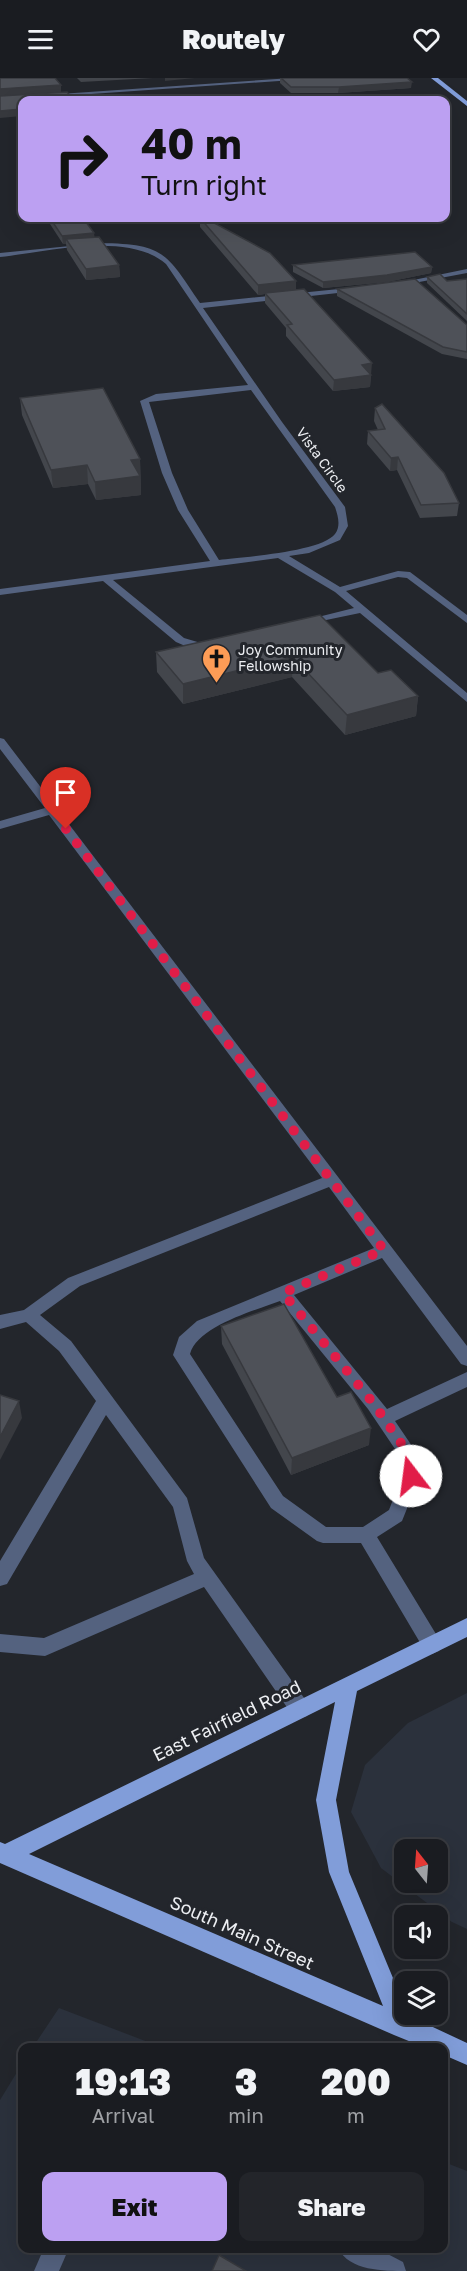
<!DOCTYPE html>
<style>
body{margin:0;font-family:"Golos Text",sans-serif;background:#23252a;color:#f1f3f6;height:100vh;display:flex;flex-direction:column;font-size:22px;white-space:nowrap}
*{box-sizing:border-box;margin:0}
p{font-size:20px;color:#9fa1a5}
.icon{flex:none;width:33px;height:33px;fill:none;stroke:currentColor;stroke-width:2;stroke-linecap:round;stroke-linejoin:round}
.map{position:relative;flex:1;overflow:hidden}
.panel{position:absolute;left:18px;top:1965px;width:430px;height:210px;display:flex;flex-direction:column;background:#1a1c21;border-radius:12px;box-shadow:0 6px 24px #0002,0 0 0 2px #383a3f}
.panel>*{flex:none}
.banner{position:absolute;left:18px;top:18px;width:432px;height:126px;border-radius:12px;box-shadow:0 6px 24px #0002,0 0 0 2px #383a3f;background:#bca0f2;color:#111;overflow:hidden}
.needle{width:39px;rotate:343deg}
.buttons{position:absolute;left:394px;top:1761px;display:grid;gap:12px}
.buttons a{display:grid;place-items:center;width:54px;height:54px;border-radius:12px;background:#1a1c21;box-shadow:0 6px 24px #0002,0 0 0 2px #383a3f;font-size:30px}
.pin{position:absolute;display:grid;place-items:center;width:51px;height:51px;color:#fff;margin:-62px -26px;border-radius:50% 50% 50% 0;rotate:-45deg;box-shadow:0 0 6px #0007}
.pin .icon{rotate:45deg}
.me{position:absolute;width:66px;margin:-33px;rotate:345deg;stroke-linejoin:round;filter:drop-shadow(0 0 4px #0008)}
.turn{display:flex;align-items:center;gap:21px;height:126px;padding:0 24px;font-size:27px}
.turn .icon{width:78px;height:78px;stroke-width:2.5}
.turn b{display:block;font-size:42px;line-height:51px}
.eta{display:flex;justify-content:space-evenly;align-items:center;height:102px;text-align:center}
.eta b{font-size:36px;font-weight:800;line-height:42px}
.primary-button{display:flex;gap:12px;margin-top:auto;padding:12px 24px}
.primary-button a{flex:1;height:69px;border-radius:12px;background:#bca0f2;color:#111;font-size:24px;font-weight:800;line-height:69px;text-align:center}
.primary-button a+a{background:#23252a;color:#f1f3f6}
header{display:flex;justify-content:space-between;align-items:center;height:78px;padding:0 24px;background:#1a1c21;font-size:27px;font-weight:800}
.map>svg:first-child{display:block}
</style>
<header><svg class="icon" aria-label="menu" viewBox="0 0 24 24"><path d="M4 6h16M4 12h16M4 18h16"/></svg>Routely<svg class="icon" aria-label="heart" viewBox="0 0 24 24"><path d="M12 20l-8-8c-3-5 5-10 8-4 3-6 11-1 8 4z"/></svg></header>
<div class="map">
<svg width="467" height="2193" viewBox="0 0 467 2193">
<rect width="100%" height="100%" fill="#23262c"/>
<g fill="#2b313c" fill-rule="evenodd">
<path d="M 467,1615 L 467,1851 L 452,1844 L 381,1790 L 351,1734 L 365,1687 L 408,1645 ZM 405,1772 L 438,1772 L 438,1804 L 405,1804 Z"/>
<path d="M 59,1930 L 161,1969 L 33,1969 Z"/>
<path d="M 22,1986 L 22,2170 L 444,2170 L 444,2084 L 467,2093 L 467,2193 L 0,2193 L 0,2022 Z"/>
</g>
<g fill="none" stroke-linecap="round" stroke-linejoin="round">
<g fill="#54627f" fill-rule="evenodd">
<path d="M 292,0 L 322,0 L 48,19 L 45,17 Z"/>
<path d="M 100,165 C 165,166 166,175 200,225 L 359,209 L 356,213 L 203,230 L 282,344 L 345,429 L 348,448 L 340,462 L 309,475 L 289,478 L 340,509 L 398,493 L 410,494 L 467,537 L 467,545 L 407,500 L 398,499 L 346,513 L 467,615 L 467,624 L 360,535 L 302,547 L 302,543 L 354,530 L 335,514 L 278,480 L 113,502 L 184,560 L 211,568 L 211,572 C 198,574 187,569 176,564 L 103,503 L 0,517 L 0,511 L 210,483 L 178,432 L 162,395 L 140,323 L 156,316 L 248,307 L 166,186 C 128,153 47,174 0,179 L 0,175 ZM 251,312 L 335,429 C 338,438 341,448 335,456 C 321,474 243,479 219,482 L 188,432 L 172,395 L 149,324 Z"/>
<path d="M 467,191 L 467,195 L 398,208 L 394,206 Z"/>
<path d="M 0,660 L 4,661 L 467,1268 L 467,1288 L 461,1286 L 382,1180 L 294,1217 L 387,1331 L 467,1294 L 467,1309 L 395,1343 L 412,1368 L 420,1398 L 402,1443 L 377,1459 L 439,1561 L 442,1567 L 439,1573 L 432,1576 L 425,1573 L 361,1465 L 323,1465 L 317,1463 L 271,1430 L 173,1277 L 179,1259 L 197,1243 L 374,1170 L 329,1109 L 80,1208 L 40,1237 L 71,1263 L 187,1420 L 204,1480 L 307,1624 L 310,1631 L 307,1638 L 300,1640 L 293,1638 L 204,1509 L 45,1578 L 0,1574 L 0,1556 L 44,1560 L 194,1496 L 187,1483 L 173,1429 L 106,1337 L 7,1506 L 0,1508 L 0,1483 L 96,1323 L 59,1273 L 26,1244 L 0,1251 L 0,1237 L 24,1232 L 68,1200 L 322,1100 L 49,737 L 0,751 L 0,743 L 45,730 L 0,671 ZM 280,1223 L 368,1331 L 395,1371 L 402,1398 L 389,1432 L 363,1449 L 326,1449 L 283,1418 L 190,1276 C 198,1248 254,1233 280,1223 Z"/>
<path d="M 44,2170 L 69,2170 L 59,2193 L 34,2193 Z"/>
<path d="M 338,2170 L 376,2170 L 403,2184 L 406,2193 C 384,2193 349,2193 338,2170 Z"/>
</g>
<g fill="#819dd9" fill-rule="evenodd">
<path d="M 431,0 L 438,0 L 467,23 L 467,28 Z"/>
<path d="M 467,1540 L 467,1559 L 357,1613 L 336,1722 L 349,1794 L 405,1929 L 405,1936 L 467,1965 L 467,1987 L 444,1977 L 444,1970 L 426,1970 L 394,1957 L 0,1785 L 0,1764 L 5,1766 ZM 335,1624 L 316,1722 L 329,1794 L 383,1928 L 29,1776 Z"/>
</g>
</g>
<g fill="#43464c">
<path d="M 77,0 L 153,0 L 81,4 Z"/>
<path d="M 280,0 L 407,0 L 411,10 L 338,15 L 291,15 L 280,5 Z"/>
<path d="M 49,140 L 83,140 L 94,159 L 119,187 L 120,199 L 86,202 L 67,172 L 66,166 L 63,166 L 50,146 Z"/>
<path d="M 200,140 L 296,203 L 296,211 L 371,297 L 370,309 L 333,313 L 286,258 L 286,250 L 265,225 L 265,216 L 258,217 L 200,149 Z"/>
<path d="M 293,187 L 432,189 L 431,195 L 387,204 L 323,210 L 293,194 Z"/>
<path d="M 427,199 L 447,203 L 467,201 L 467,243 L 427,205 Z"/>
<path d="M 337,211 L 467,247 L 467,281 L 442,276 L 337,218 Z"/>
<path d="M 20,320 L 140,381 L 141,417 L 96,422 L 88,406 L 53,410 L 22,337 Z"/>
<path d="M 375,330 L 459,425 L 457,438 L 420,440 L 397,392 L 390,393 L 367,366 L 368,353 L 378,352 L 374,343 Z"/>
<path d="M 320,537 L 378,595 L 418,618 L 416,638 L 345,657 L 292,599 L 183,626 L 157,594 L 156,574 Z"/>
<path d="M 221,1248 L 337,1319 L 369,1367 L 291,1397 L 222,1266 Z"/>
</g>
<g fill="#37393e">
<path d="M 165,0 L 195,0 L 165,3 Z"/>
<path d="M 412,4 L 411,10 L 338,15 L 339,9 Z"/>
<path d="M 61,7 L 61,14 L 0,18 L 0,11 Z"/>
<path d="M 22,31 L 22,38 L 0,40 L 0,33 Z"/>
<path d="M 94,155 L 95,163 L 66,161 L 66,166 L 63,166 L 62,158 Z"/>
<path d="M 119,187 L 120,199 L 86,202 L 86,191 Z"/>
<path d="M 432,189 L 431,195 L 387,204 L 323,210 L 323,204 Z"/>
<path d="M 296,203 L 296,213 L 265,215 L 265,216 L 258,217 L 258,207 Z"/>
<path d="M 372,285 L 371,297 L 362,287 Z"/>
<path d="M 371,297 L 370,309 L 333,313 L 334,302 Z"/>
<path d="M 398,379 L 397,392 L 390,393 L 391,380 Z"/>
<path d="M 140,381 L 141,417 L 96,422 L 95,404 L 131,382 Z"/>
<path d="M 87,387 L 88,406 L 53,410 L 51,392 Z"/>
<path d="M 293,579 L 292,599 L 183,626 L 183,606 Z"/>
<path d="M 418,618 L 416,638 L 345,657 L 347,637 Z"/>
<path d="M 19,1323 L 22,1340 L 0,1382 L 0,1359 Z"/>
<path d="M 371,1350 L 369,1367 L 291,1397 L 292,1380 Z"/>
</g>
<g fill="#4e5158" stroke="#37393e" stroke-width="1.5">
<path d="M 0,0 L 55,0 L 61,7 L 0,11 Z"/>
<path d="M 281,0 L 407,0 L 412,4 L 339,9 L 291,9 Z"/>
<path d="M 67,14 L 74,22 L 22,22 L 22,31 L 0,33 L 0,18 Z"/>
<path d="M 50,140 L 83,140 L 94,155 L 62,158 Z"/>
<path d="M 200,140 L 205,140 L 270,175 L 296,203 L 258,207 Z"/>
<path d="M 99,159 L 119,187 L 86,191 L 66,161 Z"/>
<path d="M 415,174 L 432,189 L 387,197 L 323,204 L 293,187 Z"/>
<path d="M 440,196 L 447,203 L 467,201 L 467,236 L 427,199 Z"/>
<path d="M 415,201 L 467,247 L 467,274 L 443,269 L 337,211 Z"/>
<path d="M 304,211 L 372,285 L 362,287 L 371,297 L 334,302 L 287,247 L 292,246 L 265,215 Z"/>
<path d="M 103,310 L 140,381 L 131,382 L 140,398 L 95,404 L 87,387 L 51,392 L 20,320 Z"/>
<path d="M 382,326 L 444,395 L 459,425 L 421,427 L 398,379 L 391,380 L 368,353 L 385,351 L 375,330 Z"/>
<path d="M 320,537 L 378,595 L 391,592 L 418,618 L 347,637 L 293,579 L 183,606 L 156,574 Z"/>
<path d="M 284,1226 L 337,1319 L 351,1314 L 371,1350 L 292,1380 L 221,1248 Z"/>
<path d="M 0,1317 L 19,1323 L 0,1359 Z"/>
<path d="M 219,2177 L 246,2193 L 212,2193 Z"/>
</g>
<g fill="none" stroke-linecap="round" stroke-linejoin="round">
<path stroke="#e11d48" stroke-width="10" stroke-dasharray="0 18" d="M 66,751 L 384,1172 L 283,1215 L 374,1326 L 403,1368 L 411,1398"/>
</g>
<defs>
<symbol id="church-pin" viewBox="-11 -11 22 30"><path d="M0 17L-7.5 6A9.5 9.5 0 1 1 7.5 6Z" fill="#fd9c56" stroke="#23262c"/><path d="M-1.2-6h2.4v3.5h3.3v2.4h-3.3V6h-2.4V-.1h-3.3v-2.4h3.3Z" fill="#111"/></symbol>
</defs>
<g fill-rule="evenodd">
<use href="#church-pin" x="200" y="564" width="33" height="45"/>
</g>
<g text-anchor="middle" stroke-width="6" stroke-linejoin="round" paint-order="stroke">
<g font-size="14" fill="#edeff3" stroke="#23262c">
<text transform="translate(322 382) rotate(54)" y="5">Vista Circle</text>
</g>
<g font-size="14" fill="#edeff3" stroke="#23262c" text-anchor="start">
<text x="238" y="577">Joy Community<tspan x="238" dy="16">Fellowship</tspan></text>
</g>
<g font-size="18" fill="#edeff3" stroke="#23262c">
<text transform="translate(227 1643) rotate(-26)" y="6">East Fairfield Road</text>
<text transform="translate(242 1855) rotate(24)" y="6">South Main Street</text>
</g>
</g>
</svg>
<div class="buttons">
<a><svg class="needle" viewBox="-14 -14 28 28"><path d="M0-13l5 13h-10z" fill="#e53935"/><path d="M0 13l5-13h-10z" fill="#9fa1a5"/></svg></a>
<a><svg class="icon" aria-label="sound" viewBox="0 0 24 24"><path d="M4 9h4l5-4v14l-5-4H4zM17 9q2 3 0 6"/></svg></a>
<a><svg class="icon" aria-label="layers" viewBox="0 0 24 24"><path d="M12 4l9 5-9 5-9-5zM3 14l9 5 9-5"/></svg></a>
</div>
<div class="pin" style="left:66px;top:751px;background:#d93025"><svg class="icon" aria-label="arrive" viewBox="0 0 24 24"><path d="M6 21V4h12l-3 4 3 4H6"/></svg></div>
<svg class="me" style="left:411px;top:1398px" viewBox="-20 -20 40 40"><circle r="19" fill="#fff"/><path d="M0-13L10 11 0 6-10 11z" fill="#e11d48"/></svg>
<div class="banner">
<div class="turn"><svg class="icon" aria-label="right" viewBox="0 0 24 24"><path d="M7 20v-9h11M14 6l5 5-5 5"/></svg><div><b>40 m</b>Turn right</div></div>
</div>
<section class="panel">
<div class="eta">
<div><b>19:13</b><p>Arrival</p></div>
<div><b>3</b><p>min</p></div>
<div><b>200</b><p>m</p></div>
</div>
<div class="primary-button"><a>Exit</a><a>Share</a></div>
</section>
</div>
